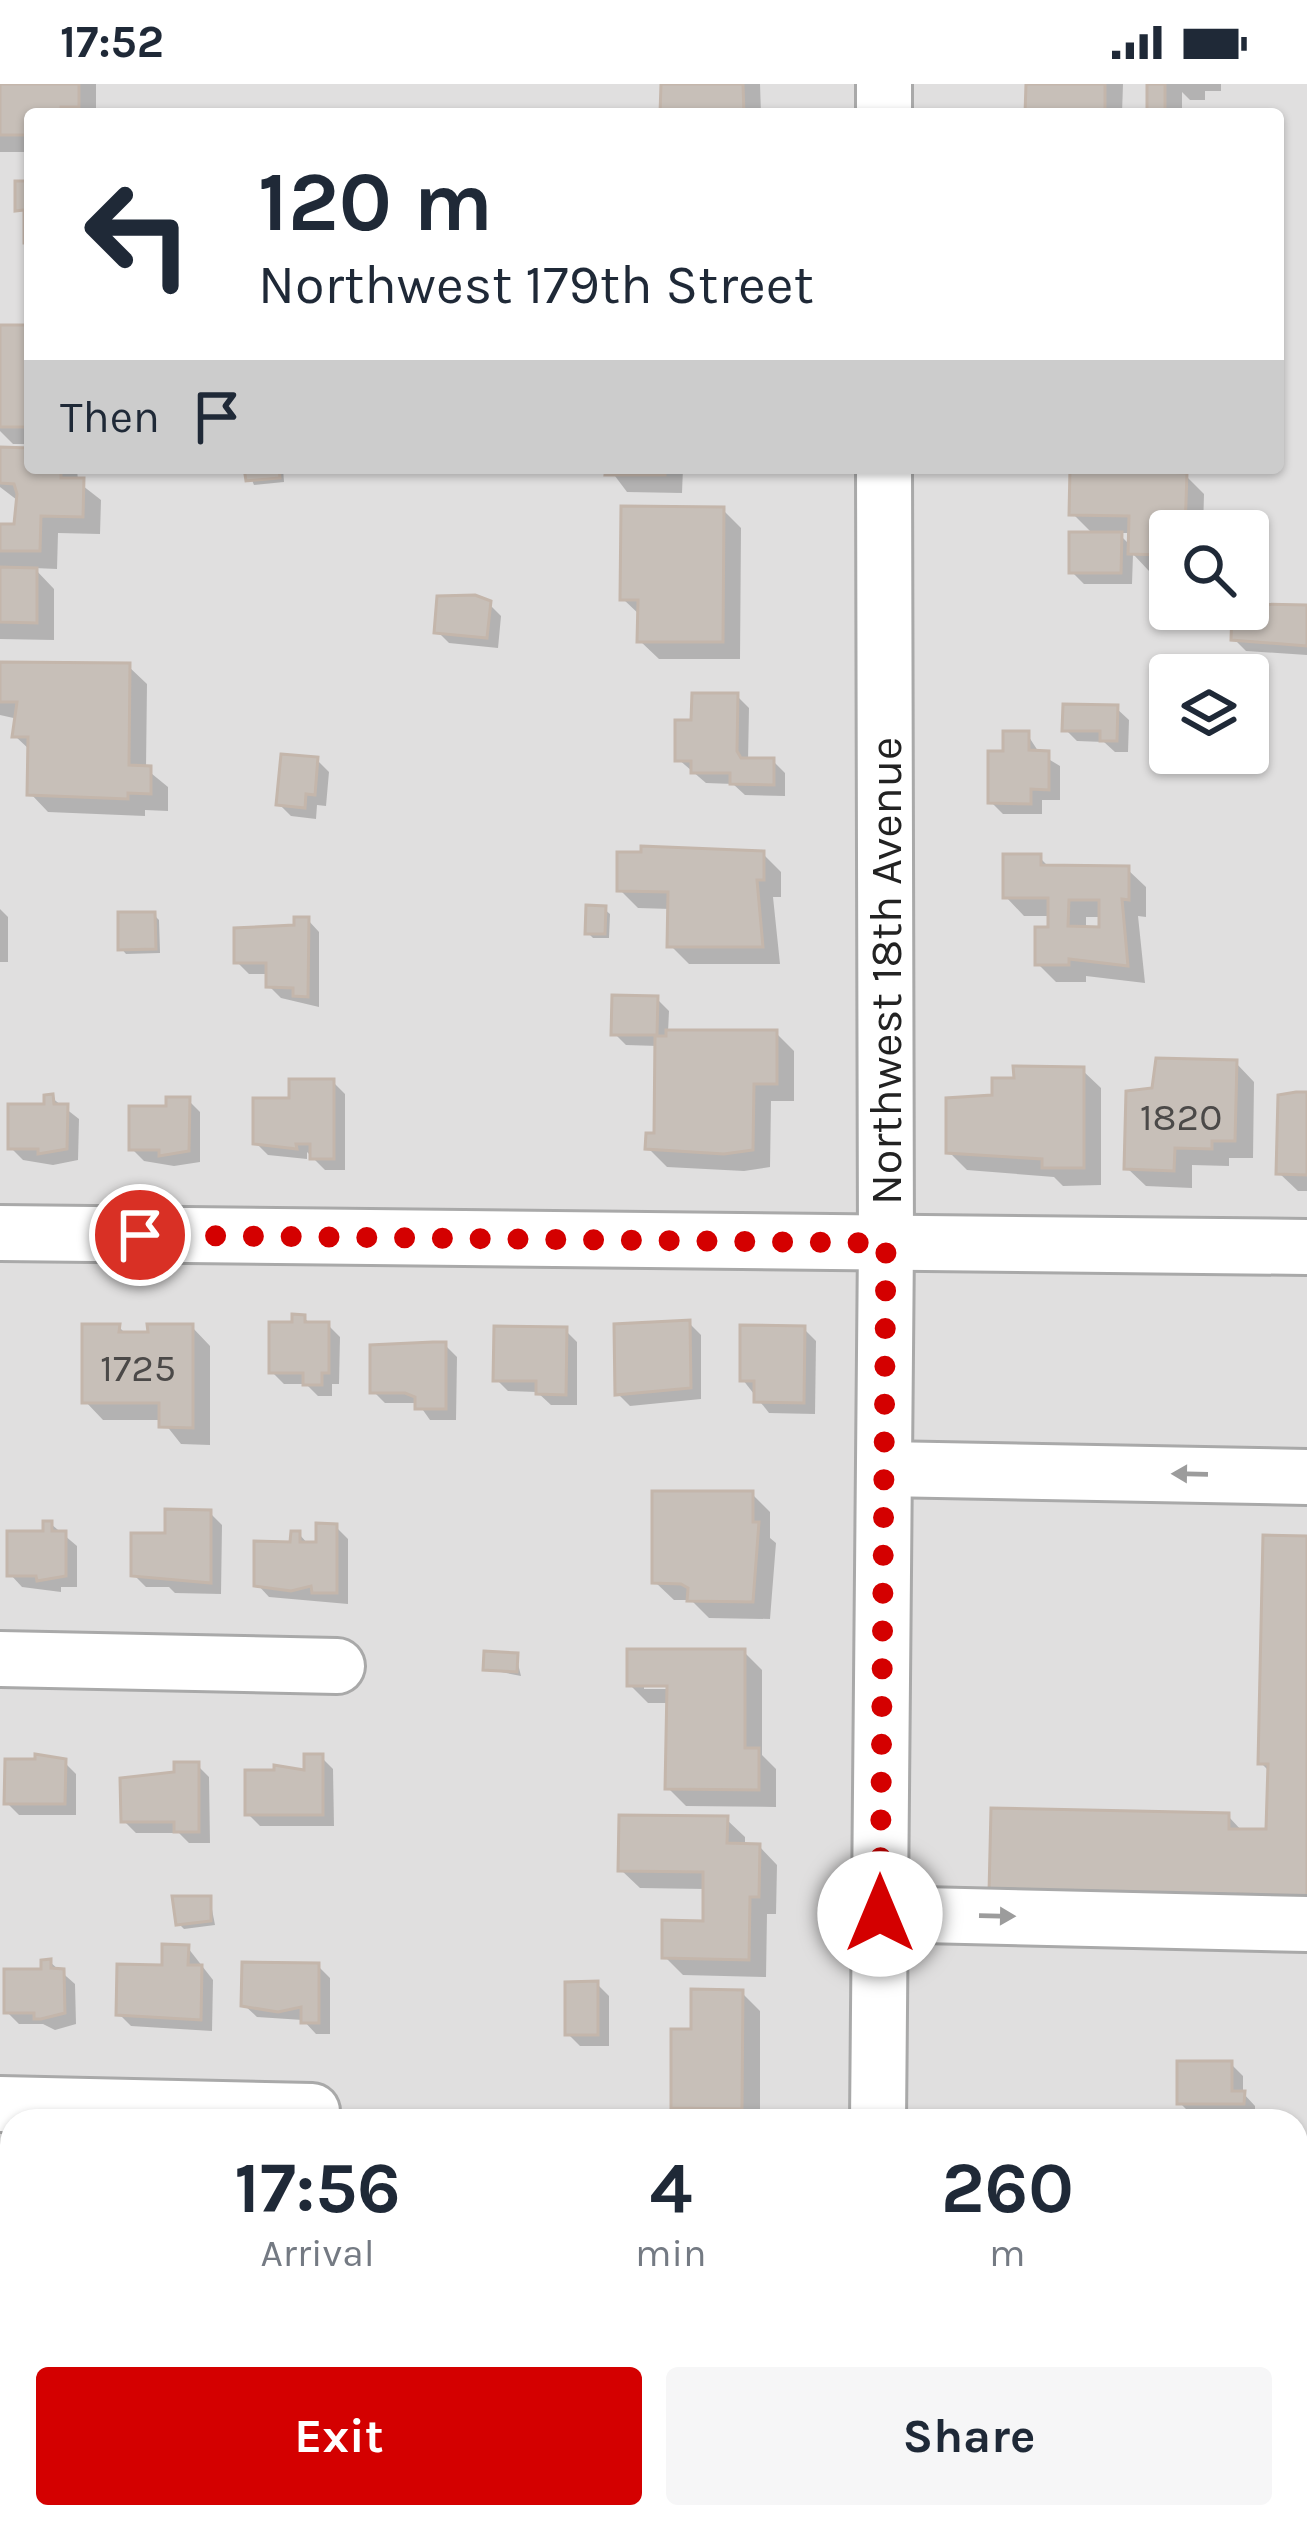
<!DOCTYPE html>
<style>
body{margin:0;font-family:Karla,sans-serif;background:#f6f6f7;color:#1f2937;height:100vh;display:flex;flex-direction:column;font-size:45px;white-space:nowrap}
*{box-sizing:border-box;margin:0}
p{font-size:39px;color:#747a83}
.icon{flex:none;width:66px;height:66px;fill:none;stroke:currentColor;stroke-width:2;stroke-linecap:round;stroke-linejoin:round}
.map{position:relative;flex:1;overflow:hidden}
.side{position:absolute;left:0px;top:2025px;width:1308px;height:420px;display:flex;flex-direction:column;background:#fff;border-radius:36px 36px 0 0;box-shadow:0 3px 9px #0004}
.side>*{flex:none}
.hud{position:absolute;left:24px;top:24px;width:1260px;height:366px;border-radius:12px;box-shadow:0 3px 9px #0004;background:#fff;color:#1f2937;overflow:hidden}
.controls{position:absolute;left:1149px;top:426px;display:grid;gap:24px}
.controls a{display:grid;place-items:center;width:120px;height:120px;border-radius:12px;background:#fff;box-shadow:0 3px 9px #0004;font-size:60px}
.pin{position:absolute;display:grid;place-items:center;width:102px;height:102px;color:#fff;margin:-51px;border:6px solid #fff;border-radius:50%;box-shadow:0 3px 12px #0007}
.me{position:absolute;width:132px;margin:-66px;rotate:0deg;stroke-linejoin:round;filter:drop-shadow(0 0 9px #0008)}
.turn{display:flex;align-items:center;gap:42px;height:252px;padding:0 36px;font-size:54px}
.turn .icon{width:156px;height:156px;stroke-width:2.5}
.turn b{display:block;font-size:84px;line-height:102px}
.then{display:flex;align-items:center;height:114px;padding:0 36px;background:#0003;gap:24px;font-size:45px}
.eta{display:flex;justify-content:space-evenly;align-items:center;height:204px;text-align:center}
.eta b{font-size:72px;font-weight:700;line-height:84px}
.primary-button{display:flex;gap:24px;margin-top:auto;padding:24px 36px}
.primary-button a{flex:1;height:138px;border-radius:12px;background:#d40000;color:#fff;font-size:48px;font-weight:700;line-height:138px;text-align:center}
.primary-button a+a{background:#f6f6f7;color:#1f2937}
.status{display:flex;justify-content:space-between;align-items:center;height:84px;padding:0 60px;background:#fff;direction:ltr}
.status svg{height:33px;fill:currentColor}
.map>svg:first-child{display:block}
</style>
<div class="status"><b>17:52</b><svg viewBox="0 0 49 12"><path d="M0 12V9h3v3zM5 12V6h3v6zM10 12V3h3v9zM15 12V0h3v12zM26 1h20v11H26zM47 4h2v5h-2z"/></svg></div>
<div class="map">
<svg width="1307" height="2445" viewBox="0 0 1307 2445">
<rect width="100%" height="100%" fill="#f2efe9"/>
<path fill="#e0dfdf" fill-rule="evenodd" d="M 0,0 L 1307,0 L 1307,2445 L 0,2445 ZM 30,30 L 1278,30 L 1278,384 L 30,384 ZM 1170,447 L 1248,447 L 1248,525 L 1170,525 ZM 1170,591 L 1248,591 L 1248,669 L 1170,669 ZM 12,2037 L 1296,2037 L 1296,2433 L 12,2433 Z"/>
<g fill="#0003" fill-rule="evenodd">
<path d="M 0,0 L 96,0 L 96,30 L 30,30 L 30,68 L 0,68 Z"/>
<path d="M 664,0 L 760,0 L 761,30 L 663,30 Z"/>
<path d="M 1029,0 L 1123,0 L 1122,30 L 1028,30 Z"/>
<path d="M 1150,0 L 1221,0 L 1221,7 L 1205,7 L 1205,16 L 1190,16 L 1182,8 L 1182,30 L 1150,30 Z"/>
<path d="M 125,26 L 149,26 L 153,30 L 125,30 Z"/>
<path d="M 0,244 L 30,247 L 30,360 L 13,360 L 0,347 Z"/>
<path d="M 0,366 L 30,367 L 30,384 L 77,384 L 78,398 L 101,416 L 100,450 L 58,449 L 57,485 L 34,484 L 54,505 L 54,556 L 0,555 L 0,443 L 17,444 L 17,416 L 0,403 Z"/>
<path d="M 247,384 L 283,384 L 284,398 L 254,401 Z"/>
<path d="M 455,384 L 489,384 L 489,390 L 460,390 Z"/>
<path d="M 609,384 L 683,384 L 682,409 L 627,408 Z"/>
<path d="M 1073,384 L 1164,384 L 1171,392 L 1186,392 L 1204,410 L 1203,447 L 1170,447 L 1170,485 L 1149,487 L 1133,470 L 1132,500 L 1084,500 L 1072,488 L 1094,451 L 1072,429 ZM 1118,449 L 1131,449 L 1131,462 Z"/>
<path d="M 723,426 L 741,444 L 740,575 L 659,575 L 640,557 L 641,532 L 623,515 Z"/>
<path d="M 489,520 L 501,532 L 498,564 L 449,559 L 437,547 Z"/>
<path d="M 1307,524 L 1307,571 L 1246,567 L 1234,555 Z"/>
<path d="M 0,581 L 128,582 L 147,600 L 146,685 L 168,703 L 168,727 L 145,726 L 145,732 L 48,728 L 30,709 L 31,667 L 15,652 L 18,635 L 0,631 Z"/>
<path d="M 737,612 L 749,624 L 748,677 L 773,677 L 785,689 L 785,712 L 745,711 L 733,700 L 706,699 L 678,675 L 694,639 Z"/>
<path d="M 1116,624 L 1129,636 L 1128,668 L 1115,668 L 1104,658 L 1077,657 L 1065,645 Z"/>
<path d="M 1027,650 L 1040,670 L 1060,682 L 1060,716 L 1042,716 L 1042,730 L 1003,730 L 991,718 L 1006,671 Z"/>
<path d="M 317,676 L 329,688 L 326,722 L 317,721 L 316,735 L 291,732 L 279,720 Z"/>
<path d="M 763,770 L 781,788 L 781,813 L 773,813 L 780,880 L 689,880 L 670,861 L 671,825 L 638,824 L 620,806 Z"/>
<path d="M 1039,773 L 1050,784 L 1127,785 L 1146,803 L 1146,833 L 1138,832 L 1145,899 L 1086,892 L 1086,898 L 1056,898 L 1038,880 L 1051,832 L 1024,832 L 1006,813 ZM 1086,833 L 1102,833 L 1102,846 L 1086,846 Z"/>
<path d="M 0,825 L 8,833 L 8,878 L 0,878 Z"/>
<path d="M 604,825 L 610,830 L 609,854 L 593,854 L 588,849 Z"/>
<path d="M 154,831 L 159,836 L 160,869 L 126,870 L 121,864 Z"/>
<path d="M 308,836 L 319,848 L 319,923 L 281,914 L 269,902 L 269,890 L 249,890 L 237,878 L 269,847 Z"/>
<path d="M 657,915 L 669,927 L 668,949 L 776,949 L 794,967 L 794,1017 L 771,1017 L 770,1083 L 744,1087 L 667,1083 L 648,1064 L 657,1052 L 658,962 L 626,961 L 614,949 Z"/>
<path d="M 1236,979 L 1254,998 L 1253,1074 L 1229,1074 L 1229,1082 L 1192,1081 L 1192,1104 L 1146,1102 L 1127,1084 L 1155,1007 Z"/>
<path d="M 1082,986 L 1101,1004 L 1101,1101 L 1063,1102 L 1054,1093 L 967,1086 L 949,1068 Z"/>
<path d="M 333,998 L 345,1010 L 345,1086 L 325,1086 L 307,1068 L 307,1075 L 268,1071 L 256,1059 L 292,1017 Z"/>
<path d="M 1307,1013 L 1307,1107 L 1298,1107 L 1279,1089 Z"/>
<path d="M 52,1014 L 79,1035 L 78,1076 L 53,1081 L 23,1076 L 11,1064 Z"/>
<path d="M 188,1016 L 200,1028 L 200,1078 L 174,1082 L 144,1077 L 132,1065 L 169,1025 Z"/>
<path d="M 304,1234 L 312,1241 L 328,1241 L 340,1253 L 339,1300 L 332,1300 L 332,1312 L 318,1312 L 306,1300 L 284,1300 L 272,1288 Z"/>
<path d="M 689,1239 L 701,1251 L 701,1315 L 630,1322 L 618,1310 Z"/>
<path d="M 119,1243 L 127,1251 L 192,1243 L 210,1262 L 210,1361 L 181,1360 L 162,1336 L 103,1336 L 85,1317 Z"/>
<path d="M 804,1245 L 816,1257 L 815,1330 L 769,1329 L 743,1296 Z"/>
<path d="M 565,1246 L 577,1258 L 577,1321 L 551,1321 L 537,1308 L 508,1307 L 496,1295 Z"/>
<path d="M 445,1261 L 457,1273 L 456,1336 L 430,1336 L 418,1319 L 385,1319 L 373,1307 Z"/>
<path d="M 752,1410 L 770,1428 L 770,1454 L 776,1459 L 770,1535 L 709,1534 L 691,1516 L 674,1516 L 655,1498 Z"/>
<path d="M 210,1429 L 222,1441 L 221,1510 L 175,1509 L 169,1503 L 146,1503 L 134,1491 L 168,1452 Z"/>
<path d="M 51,1440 L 77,1462 L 77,1503 L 61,1503 L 61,1508 L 22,1503 L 10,1490 Z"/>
<path d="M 336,1443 L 348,1455 L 348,1520 L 269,1513 L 257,1500 L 299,1450 L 309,1461 L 319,1461 Z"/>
<path d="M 1307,1455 L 1307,1834 L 1233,1848 L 1228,1732 L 1243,1748 L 1269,1748 L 1270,1688 L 1261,1679 Z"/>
<path d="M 744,1568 L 762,1586 L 762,1671 L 776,1685 L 776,1723 L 686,1722 L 668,1704 L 670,1619 L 648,1619 L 630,1601 ZM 644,1599 L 682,1599 L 682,1605 L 644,1605 Z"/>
<path d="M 516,1572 L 521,1592 L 486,1585 Z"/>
<path d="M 321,1673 L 333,1685 L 334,1742 L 260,1742 L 248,1730 Z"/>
<path d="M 64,1678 L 76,1690 L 76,1731 L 19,1731 L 7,1719 Z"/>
<path d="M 197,1681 L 209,1693 L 210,1759 L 189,1759 L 179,1749 L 136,1749 L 124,1737 Z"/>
<path d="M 726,1735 L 745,1753 L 745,1762 L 759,1762 L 777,1781 L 776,1830 L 767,1830 L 766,1893 L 683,1891 L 665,1873 L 706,1840 L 706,1805 L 640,1804 L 621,1786 Z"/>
<path d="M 210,1815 L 215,1841 L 184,1845 L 179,1840 Z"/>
<path d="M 188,1864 L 213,1896 L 212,1947 L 131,1942 L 119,1930 Z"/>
<path d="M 50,1878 L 75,1900 L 76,1940 L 55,1946 L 43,1940 L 19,1940 L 7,1928 Z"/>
<path d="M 318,1882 L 330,1894 L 330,1950 L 316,1950 L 303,1936 L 257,1933 L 244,1921 Z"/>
<path d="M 597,1900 L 609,1912 L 609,1962 L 580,1962 L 568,1950 Z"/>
<path d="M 742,1909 L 760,1927 L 760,2037 L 687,2037 L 674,2023 Z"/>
<path d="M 1231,1980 L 1243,1992 L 1243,2009 L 1255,2022 L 1255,2031 L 1192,2031 L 1180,2019 Z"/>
<path d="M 0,2426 L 6,2432 L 6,2445 L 0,2445 Z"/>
<path d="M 702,2433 L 773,2433 L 773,2445 L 705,2445 Z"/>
<path d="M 998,2433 L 1111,2433 L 1111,2445 L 1009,2445 Z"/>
</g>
<g fill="#c7bfb8" stroke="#c4b6ab" stroke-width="3" fill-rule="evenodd">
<path d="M 0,0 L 79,0 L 79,23 L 61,23 L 61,30 L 30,30 L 30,51 L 0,51 Z"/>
<path d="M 661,0 L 743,0 L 744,30 L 660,30 Z"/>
<path d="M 1026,0 L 1105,0 L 1105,30 L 1025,30 Z"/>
<rect x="1147" y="0" width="18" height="30"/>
<path d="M 15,97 L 30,97 L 30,159 L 24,159 L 24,126 L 15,127 Z"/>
<rect x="0" y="241" width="30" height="102"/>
<path d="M 0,363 L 30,364 L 30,384 L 61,384 L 61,394 L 84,394 L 83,433 L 41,432 L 40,467 L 0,467 L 0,440 L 14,440 L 17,410 L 14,400 L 0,399 Z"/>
<path d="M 244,384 L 279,384 L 280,394 L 246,397 Z"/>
<path d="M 606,384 L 665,384 L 665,391 L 605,391 Z"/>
<path d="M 1070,384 L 1187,389 L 1185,447 L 1170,447 L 1170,465 L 1163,465 L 1163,471 L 1128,470 L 1129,432 L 1069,431 Z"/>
<path d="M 621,422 L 724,423 L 723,558 L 637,558 L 638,516 L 620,516 Z"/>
<path d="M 1069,448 L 1122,448 L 1121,489 L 1069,489 Z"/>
<path d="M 0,483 L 37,484 L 37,539 L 0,538 Z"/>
<path d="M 475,511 L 491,517 L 487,554 L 434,549 L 437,512 Z"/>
<path d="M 1248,520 L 1307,521 L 1307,562 L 1231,556 L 1232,525 L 1248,525 Z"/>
<path d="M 0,578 L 130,579 L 129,681 L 151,682 L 151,710 L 128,709 L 128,715 L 27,711 L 28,653 L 12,653 L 17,618 L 0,618 Z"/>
<path d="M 692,609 L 738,609 L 737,667 L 741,674 L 774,674 L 774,701 L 730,700 L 730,689 L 691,689 L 691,677 L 675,677 L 675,636 L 691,636 Z"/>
<path d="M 1063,620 L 1118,621 L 1117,657 L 1100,657 L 1100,647 L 1062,647 Z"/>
<path d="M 1003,647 L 1029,647 L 1029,666 L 1049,667 L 1049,706 L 1031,705 L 1031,720 L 988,719 L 988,667 L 1003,667 Z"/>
<path d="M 281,670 L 318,673 L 315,711 L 306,710 L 305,724 L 276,721 Z"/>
<path d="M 641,762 L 764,767 L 764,796 L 757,796 L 763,863 L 667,863 L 668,808 L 617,807 L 617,768 L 641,768 Z"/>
<path d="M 1003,770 L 1041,770 L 1041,781 L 1129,782 L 1129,816 L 1122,815 L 1128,882 L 1069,875 L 1069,881 L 1035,881 L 1035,843 L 1048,843 L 1048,814 L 1003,814 ZM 1069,816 L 1099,816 L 1099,843 L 1068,842 Z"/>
<path d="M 586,821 L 606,822 L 605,850 L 585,850 Z"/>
<path d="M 118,828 L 155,828 L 156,865 L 118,866 Z"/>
<path d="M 294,833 L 309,833 L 308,913 L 293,912 L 293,904 L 266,903 L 266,879 L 234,879 L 234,844 L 294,841 Z"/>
<path d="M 612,911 L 658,912 L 657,951 L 611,951 Z"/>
<path d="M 666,946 L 777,946 L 777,1000 L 754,1000 L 753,1066 L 724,1070 L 645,1065 L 646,1049 L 654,1049 L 655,952 L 666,952 Z"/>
<path d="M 1156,974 L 1237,976 L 1235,1057 L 1212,1057 L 1212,1065 L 1175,1064 L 1174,1087 L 1124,1085 L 1126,1007 L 1152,1004 Z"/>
<path d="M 1013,982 L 1084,983 L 1084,1084 L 1042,1084 L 1042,1075 L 946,1069 L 946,1014 L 992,1011 L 992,994 L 1014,994 Z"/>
<path d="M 289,995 L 334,995 L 334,1075 L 310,1075 L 310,1060 L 296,1060 L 297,1065 L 253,1060 L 253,1014 L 289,1014 Z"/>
<path d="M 1296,1008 L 1307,1008 L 1307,1091 L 1276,1090 L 1278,1011 Z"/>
<path d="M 53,1010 L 54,1020 L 68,1020 L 67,1065 L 38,1070 L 38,1065 L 8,1065 L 8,1020 L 44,1020 L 44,1011 Z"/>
<path d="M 166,1013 L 190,1013 L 189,1067 L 159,1072 L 159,1066 L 129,1066 L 129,1022 L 166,1022 Z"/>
<path d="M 292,1230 L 305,1231 L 305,1238 L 329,1238 L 329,1289 L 322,1289 L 322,1301 L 303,1301 L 303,1289 L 269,1289 L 269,1238 L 292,1238 Z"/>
<path d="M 690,1236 L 691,1304 L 615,1311 L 614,1240 Z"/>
<path d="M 82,1240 L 120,1240 L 119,1248 L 148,1248 L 147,1240 L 193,1240 L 193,1344 L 159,1343 L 159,1319 L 82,1319 Z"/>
<path d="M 740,1241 L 805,1242 L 804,1319 L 754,1318 L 754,1297 L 740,1297 Z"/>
<path d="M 494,1242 L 567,1243 L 566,1311 L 536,1310 L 536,1297 L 493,1297 Z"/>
<path d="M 433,1258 L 446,1258 L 446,1325 L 415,1325 L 415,1313 L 405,1309 L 370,1309 L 370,1261 Z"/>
<path d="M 652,1407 L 753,1407 L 753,1438 L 759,1438 L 753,1518 L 687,1517 L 688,1504 L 681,1500 L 652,1499 Z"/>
<path d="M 165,1425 L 211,1426 L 211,1499 L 131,1492 L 131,1449 L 165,1449 Z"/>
<path d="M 43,1437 L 52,1437 L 52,1447 L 66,1447 L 66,1492 L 37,1497 L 36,1492 L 7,1492 L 7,1447 L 43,1447 Z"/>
<path d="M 316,1439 L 337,1440 L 337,1509 L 312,1509 L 311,1502 L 291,1507 L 254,1502 L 254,1457 L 290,1458 L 291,1447 L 300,1447 L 300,1458 L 316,1458 Z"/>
<path d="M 1263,1451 L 1307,1452 L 1307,1812 L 1238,1810 L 1238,1825 L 989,1809 L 991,1724 L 1229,1729 L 1229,1745 L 1266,1745 L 1268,1680 L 1258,1680 Z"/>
<path d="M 627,1565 L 745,1565 L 745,1664 L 759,1664 L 759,1706 L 665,1705 L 667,1602 L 627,1602 Z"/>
<path d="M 484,1567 L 518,1569 L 517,1588 L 483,1586 Z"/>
<path d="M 35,1670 L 66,1675 L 65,1720 L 4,1720 L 5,1675 L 35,1675 Z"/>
<path d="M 304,1670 L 323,1670 L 323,1731 L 245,1731 L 245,1686 L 274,1686 L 274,1681 L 304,1686 Z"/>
<path d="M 174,1678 L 199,1678 L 199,1748 L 174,1748 L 174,1738 L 121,1738 L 120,1694 L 174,1688 Z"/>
<path d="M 619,1731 L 728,1732 L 727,1759 L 760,1760 L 759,1813 L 750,1813 L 749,1876 L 662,1874 L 662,1836 L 703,1837 L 703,1788 L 618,1787 Z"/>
<path d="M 172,1812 L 211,1812 L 211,1837 L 176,1841 Z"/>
<path d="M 162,1860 L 189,1861 L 188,1881 L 202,1881 L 201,1936 L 116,1931 L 117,1880 L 162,1881 Z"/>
<path d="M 51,1875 L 51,1884 L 64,1885 L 65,1929 L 41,1935 L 34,1935 L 34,1929 L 4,1929 L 4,1885 L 41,1885 L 41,1876 Z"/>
<path d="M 242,1878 L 319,1879 L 319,1939 L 301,1939 L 301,1923 L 278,1928 L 241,1922 Z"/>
<path d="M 598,1897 L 598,1951 L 565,1951 L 565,1898 Z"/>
<path d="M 691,1905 L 743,1906 L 742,2025 L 671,2024 L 671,1945 L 691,1945 Z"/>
<path d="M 1177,1977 L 1232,1977 L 1232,2007 L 1245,2007 L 1244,2020 L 1177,2020 Z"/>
<path d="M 3,2105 L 12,2106 L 12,2149 L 2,2149 Z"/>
<rect x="0" y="2190" width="12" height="33"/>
<path d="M 699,2433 L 756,2433 L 756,2443 L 698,2443 Z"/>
<path d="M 995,2433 L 1093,2433 L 1093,2436 L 1078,2436 L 1078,2445 L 1015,2445 L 1015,2435 Z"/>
</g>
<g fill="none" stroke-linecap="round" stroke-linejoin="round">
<defs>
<g id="minor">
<path d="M 884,0 L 884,30"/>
<path d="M 0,1149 L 1307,1163"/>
<path d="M 884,1385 L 1307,1393"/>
<path d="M 0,1575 L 337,1582"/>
<path d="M 880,1830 L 1307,1840"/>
<path d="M 0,2020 L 312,2027"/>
<path d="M 878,2037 L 886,1159 L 884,384"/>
<path d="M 874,2445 L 874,2433"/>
</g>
</defs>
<use href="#minor" stroke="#a9a9a9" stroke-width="60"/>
<use href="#minor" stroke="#fff" stroke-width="54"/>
</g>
<defs><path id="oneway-solid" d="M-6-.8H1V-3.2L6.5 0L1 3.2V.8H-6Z" transform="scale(3)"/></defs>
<g fill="#9c9c9c">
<use href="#oneway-solid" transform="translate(1190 1390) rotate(-179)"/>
<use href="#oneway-solid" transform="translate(997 1832) rotate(1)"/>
</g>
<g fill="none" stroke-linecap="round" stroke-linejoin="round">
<path stroke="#d40000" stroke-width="21" stroke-dasharray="0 37.8" d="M 140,1151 L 886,1159 L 880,1830"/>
</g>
<g text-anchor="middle" stroke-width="9" stroke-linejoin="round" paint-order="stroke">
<g font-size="39" fill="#4b4948">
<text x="1181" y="1046">1820</text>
<text x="138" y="1297">1725</text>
</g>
<g font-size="45" fill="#222" stroke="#fff">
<text transform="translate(885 887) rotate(-90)" y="16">Northwest 18th Avenue</text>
</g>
</g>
</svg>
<div class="controls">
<a><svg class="icon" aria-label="search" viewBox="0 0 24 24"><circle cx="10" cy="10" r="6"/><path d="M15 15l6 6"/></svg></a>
<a><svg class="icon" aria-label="layers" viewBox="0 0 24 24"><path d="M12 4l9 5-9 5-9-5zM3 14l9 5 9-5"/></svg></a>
</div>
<div class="pin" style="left:140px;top:1151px;background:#d93025"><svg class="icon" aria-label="arrive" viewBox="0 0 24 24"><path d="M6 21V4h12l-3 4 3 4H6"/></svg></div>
<svg class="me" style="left:880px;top:1830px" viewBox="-20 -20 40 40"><circle r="19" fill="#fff"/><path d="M0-13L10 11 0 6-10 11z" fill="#d40000"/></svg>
<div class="hud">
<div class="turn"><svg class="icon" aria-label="left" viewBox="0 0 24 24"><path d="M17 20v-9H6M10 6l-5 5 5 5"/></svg><div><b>120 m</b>Northwest 179th Street</div></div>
<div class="then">Then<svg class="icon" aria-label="arrive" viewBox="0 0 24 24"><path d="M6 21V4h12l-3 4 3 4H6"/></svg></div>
</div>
<section class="side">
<div class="eta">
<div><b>17:56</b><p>Arrival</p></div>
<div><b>4</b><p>min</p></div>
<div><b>260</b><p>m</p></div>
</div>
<div class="primary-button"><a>Exit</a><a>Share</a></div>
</section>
</div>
